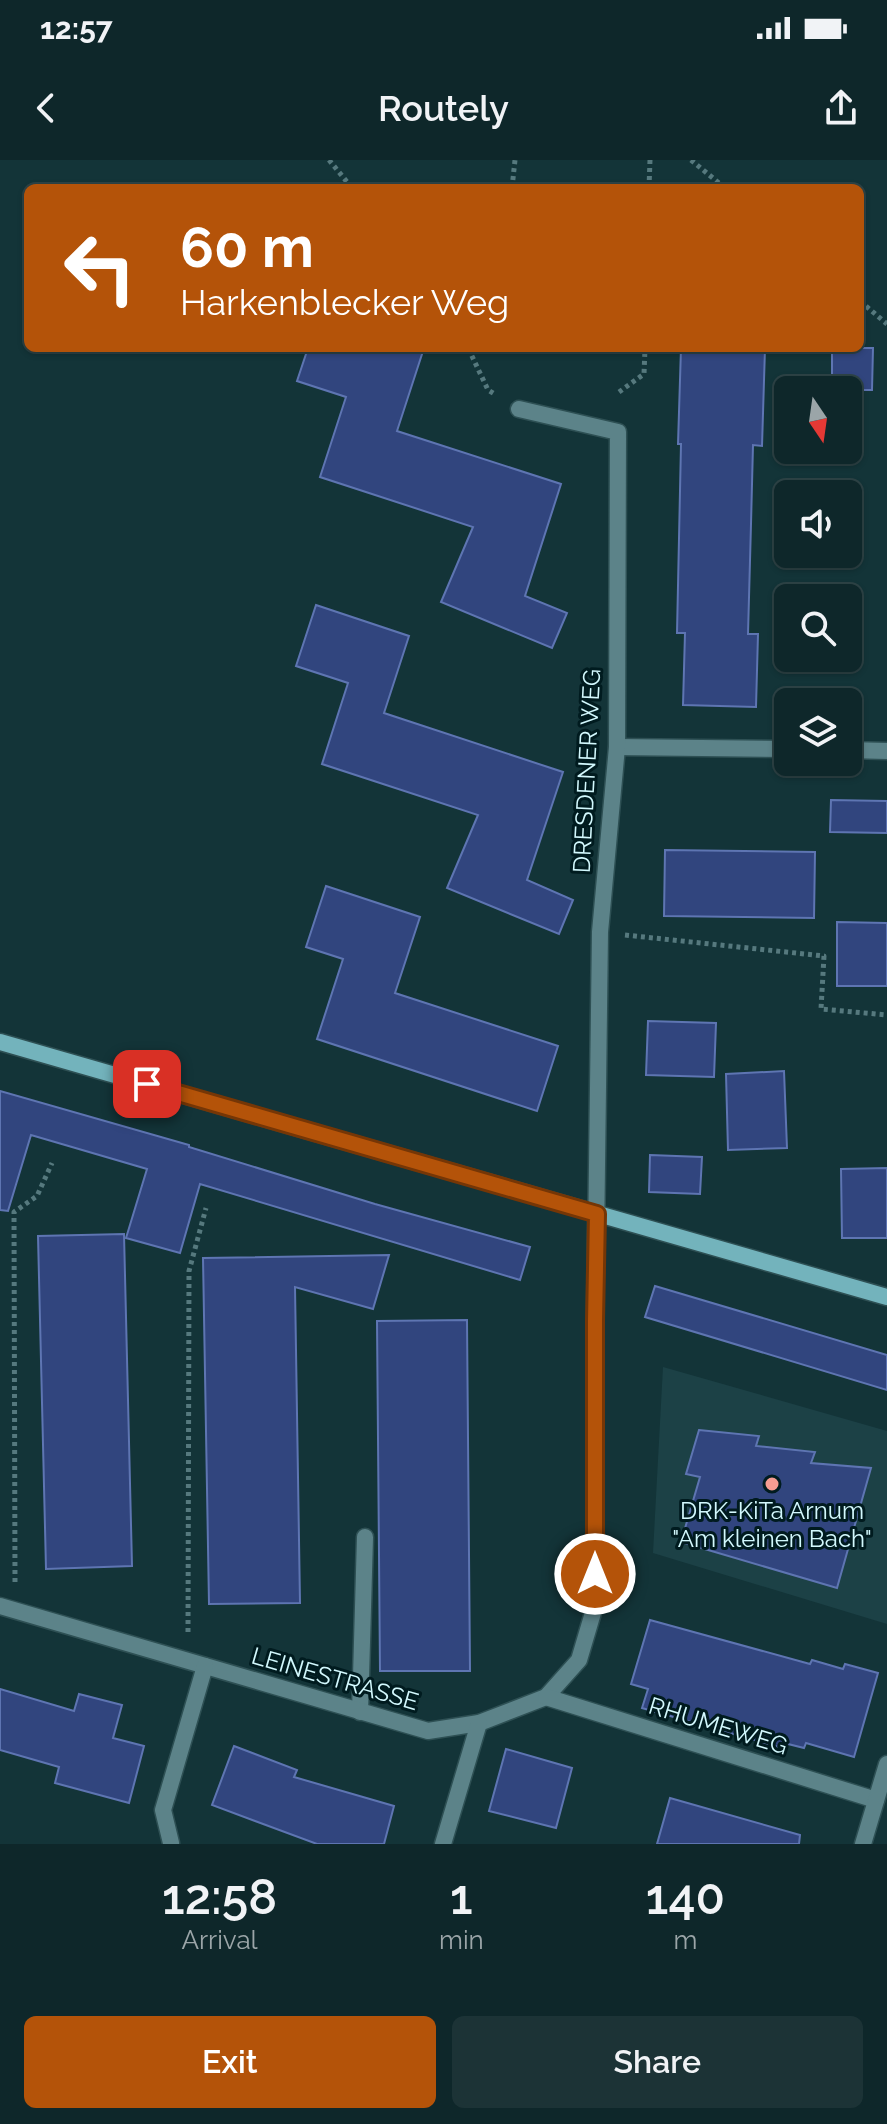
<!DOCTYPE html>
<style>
body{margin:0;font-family:Raleway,sans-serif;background:#1c3336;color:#f1f3f6;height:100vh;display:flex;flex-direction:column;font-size:30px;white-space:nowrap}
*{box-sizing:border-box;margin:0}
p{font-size:26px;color:#9ba5a8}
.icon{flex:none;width:44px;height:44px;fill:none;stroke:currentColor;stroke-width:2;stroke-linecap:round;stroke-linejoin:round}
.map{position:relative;height:1684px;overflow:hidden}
.panel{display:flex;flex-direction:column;background:#0e272a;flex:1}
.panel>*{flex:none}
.banner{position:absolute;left:24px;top:24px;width:840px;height:168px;border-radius:12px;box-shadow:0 2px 6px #0004,0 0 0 2px #2e4447;background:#b45309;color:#fff;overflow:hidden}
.needle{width:52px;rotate:167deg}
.buttons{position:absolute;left:774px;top:216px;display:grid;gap:16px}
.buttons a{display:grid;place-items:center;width:88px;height:88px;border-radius:12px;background:#0e272a;box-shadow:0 2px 6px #0004,0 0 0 2px #2e4447;font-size:40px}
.pin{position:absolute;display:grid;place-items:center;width:68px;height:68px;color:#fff;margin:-34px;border-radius:16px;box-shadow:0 4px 12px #0006}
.me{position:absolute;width:88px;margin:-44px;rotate:0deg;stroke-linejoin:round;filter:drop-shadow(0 0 6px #0008)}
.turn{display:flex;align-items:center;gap:28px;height:168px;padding:0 24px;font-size:36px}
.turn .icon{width:104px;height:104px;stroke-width:2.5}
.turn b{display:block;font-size:56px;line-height:68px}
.eta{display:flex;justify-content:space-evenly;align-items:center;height:136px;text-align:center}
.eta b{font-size:48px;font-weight:600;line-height:56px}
.action{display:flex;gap:16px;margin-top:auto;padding:16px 24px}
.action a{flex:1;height:92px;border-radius:12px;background:#b45309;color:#fff;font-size:32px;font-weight:600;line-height:92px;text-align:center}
.action a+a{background:#1c3336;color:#f1f3f6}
.status{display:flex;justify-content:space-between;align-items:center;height:56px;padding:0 40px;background:#0e272a;direction:ltr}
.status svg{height:22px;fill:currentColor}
header{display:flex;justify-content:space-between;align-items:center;height:104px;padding:0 24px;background:#0e272a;font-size:36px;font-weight:600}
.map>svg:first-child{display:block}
</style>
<div class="status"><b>12:57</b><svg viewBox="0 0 49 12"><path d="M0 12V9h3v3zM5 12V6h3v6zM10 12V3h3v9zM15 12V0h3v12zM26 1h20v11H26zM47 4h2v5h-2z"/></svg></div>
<header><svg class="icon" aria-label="back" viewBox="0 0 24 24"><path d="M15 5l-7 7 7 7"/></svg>Routely<svg class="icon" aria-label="share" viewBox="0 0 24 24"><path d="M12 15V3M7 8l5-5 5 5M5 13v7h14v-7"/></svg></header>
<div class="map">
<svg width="887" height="1684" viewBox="0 0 887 1684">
<rect width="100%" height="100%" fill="#133438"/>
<path fill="#1c4146" d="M 663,1207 L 887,1271 L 887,1464 L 653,1393 Z"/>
<g fill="#31457e" stroke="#5e75b2" stroke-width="2">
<path d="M 308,188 L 424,188 L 397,271 L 561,324 L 525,436 L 567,453 L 552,488 L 441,442 L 473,367 L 320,317 L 346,237 L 297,221 Z"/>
<path d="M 681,188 L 765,188 L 762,286 L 753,285 L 751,364 L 748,474 L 758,474 L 756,547 L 683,545 L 685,473 L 677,473 L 681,284 L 678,284 Z"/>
<path d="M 832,188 L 873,188 L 872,230 L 832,230 Z"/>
<path d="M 316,445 L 409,476 L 384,553 L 563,612 L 527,720 L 573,740 L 559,774 L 447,728 L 478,655 L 322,604 L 348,523 L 296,506 Z"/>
<path d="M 831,640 L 887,641 L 887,673 L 830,672 Z"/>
<path d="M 665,690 L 815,692 L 814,758 L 664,756 Z"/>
<path d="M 326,726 L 420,757 L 395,833 L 558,886 L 537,951 L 317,879 L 343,799 L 306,787 Z"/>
<path d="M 837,762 L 887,763 L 887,826 L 837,826 Z"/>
<path d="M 648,861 L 716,863 L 714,917 L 646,915 Z"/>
<path d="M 784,911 L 787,988 L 728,990 L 726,914 Z"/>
<path d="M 0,931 L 189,985 L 189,987 L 375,1044 L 530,1087 L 520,1120 L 200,1024 L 180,1093 L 126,1078 L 147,1009 L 31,975 L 8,1051 L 0,1050 Z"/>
<path d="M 650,995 L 702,997 L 700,1034 L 649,1032 Z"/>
<path d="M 887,1008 L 887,1078 L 842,1078 L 841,1009 Z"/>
<path d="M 124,1074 L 132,1406 L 46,1409 L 38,1076 Z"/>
<path d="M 389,1095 L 373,1149 L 295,1127 L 300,1443 L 209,1444 L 203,1098 Z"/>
<path d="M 655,1126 L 887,1195 L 887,1230 L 645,1157 Z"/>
<path d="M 467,1160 L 470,1511 L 380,1511 L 377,1161 Z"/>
<path d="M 699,1270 L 759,1276 L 756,1286 L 815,1292 L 811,1303 L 871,1308 L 837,1428 L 681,1382 L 700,1317 L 686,1314 Z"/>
<path d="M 650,1460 L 810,1504 L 812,1500 L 843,1509 L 845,1504 L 878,1513 L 854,1597 L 806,1583 L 804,1588 L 788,1584 L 786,1589 L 642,1548 L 648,1529 L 631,1524 Z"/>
<path d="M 0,1529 L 74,1551 L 79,1534 L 122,1545 L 113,1578 L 144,1586 L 129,1643 L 55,1623 L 59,1607 L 0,1590 Z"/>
<path d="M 234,1586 L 297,1610 L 294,1617 L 394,1646 L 384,1684 L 317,1684 L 212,1645 Z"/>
<path d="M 506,1589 L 572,1608 L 556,1668 L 489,1651 Z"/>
<path d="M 670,1638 L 800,1675 L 799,1684 L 657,1684 Z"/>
</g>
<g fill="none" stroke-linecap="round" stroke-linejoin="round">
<defs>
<path id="lane" d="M 360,1552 L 365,1377"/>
<g id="street">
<path d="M 617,587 L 788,589"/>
<path d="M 848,590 L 887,591"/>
<path d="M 0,1446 L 428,1571 L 479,1563 L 546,1537 L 579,1500 L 595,1446 L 595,1161 L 600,772 L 617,587 L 618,272 L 519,249"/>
<path d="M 546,1537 L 876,1640"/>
<path d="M 171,1683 L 163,1650 L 205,1506"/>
<path d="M 443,1684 L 479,1563"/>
<path d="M 863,1684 L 887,1604"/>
</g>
<path id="secondary" d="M 0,882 L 887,1137"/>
</defs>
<use href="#lane" stroke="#2e5054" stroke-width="19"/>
<use href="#street" stroke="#2e5054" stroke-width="19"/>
<use href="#secondary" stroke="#2e5054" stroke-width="19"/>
<g stroke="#56797e" stroke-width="5" stroke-dasharray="4 4" stroke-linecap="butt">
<path d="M 329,0 L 352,28"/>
<path d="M 691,0 L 725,28"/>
<path d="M 512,28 L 515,0"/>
<path d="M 649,28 L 650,0"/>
<path d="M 860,141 L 887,164"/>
<path d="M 470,188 L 471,194 L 488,230 L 496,235"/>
<path d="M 619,232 L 644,214 L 645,188"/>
<path d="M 625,775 L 824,796 L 821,849 L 887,855"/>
<path d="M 15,1422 L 14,1052 L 37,1036 L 52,1003"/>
<path d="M 188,1472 L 189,1111 L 206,1048"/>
</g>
<use href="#lane" stroke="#5c8389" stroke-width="16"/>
<use href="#street" stroke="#5c8389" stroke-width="16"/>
<use href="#secondary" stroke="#73b3bc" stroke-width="16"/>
</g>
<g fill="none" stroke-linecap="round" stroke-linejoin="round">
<defs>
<path id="route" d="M 147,924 L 597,1054 L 595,1161 L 595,1414"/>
</defs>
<use href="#route" stroke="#753606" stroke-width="20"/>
<use href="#route" stroke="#b45309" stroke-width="14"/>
</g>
<circle fill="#f59c92" stroke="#001b1f" stroke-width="3" cx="772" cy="1324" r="8"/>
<g text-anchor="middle" stroke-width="6" stroke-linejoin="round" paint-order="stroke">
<g font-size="24" fill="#d3f9fe" stroke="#001b1f">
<text transform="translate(587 611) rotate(-87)" y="8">DRESDENER WEG</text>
<text transform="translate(335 1519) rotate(16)" y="8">LEINESTRASSE</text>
<text transform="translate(718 1566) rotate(17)" y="8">RHUMEWEG</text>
</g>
<g font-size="24" fill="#d3f9fe" stroke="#001b1f">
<text x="772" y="1359">DRK-KiTa Arnum<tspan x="772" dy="28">"Am kleinen Bach"</tspan></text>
</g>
</g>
</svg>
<div class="buttons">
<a><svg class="needle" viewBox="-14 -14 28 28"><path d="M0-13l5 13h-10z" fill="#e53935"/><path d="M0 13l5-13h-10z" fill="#9ba5a8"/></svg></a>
<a><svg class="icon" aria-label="sound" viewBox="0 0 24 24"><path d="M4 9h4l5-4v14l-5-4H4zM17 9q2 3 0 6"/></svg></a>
<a><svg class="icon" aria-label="search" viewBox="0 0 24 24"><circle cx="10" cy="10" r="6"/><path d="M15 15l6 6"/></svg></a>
<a><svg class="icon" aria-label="layers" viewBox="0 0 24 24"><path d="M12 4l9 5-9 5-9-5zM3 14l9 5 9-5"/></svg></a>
</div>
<div class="pin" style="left:147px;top:924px;background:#d93025"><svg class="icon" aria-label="arrive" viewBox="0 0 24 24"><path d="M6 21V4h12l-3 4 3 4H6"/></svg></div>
<svg class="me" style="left:595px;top:1414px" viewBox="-20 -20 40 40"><circle r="17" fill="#b45309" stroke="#fff" stroke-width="3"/><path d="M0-11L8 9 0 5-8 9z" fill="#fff"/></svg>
<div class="banner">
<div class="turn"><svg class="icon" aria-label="left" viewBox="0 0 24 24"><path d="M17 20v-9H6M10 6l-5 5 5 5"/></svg><div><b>60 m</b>Harkenblecker Weg</div></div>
</div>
</div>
<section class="panel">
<div class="eta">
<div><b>12:58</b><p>Arrival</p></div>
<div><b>1</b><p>min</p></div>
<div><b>140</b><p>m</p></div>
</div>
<div class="action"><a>Exit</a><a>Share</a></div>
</section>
